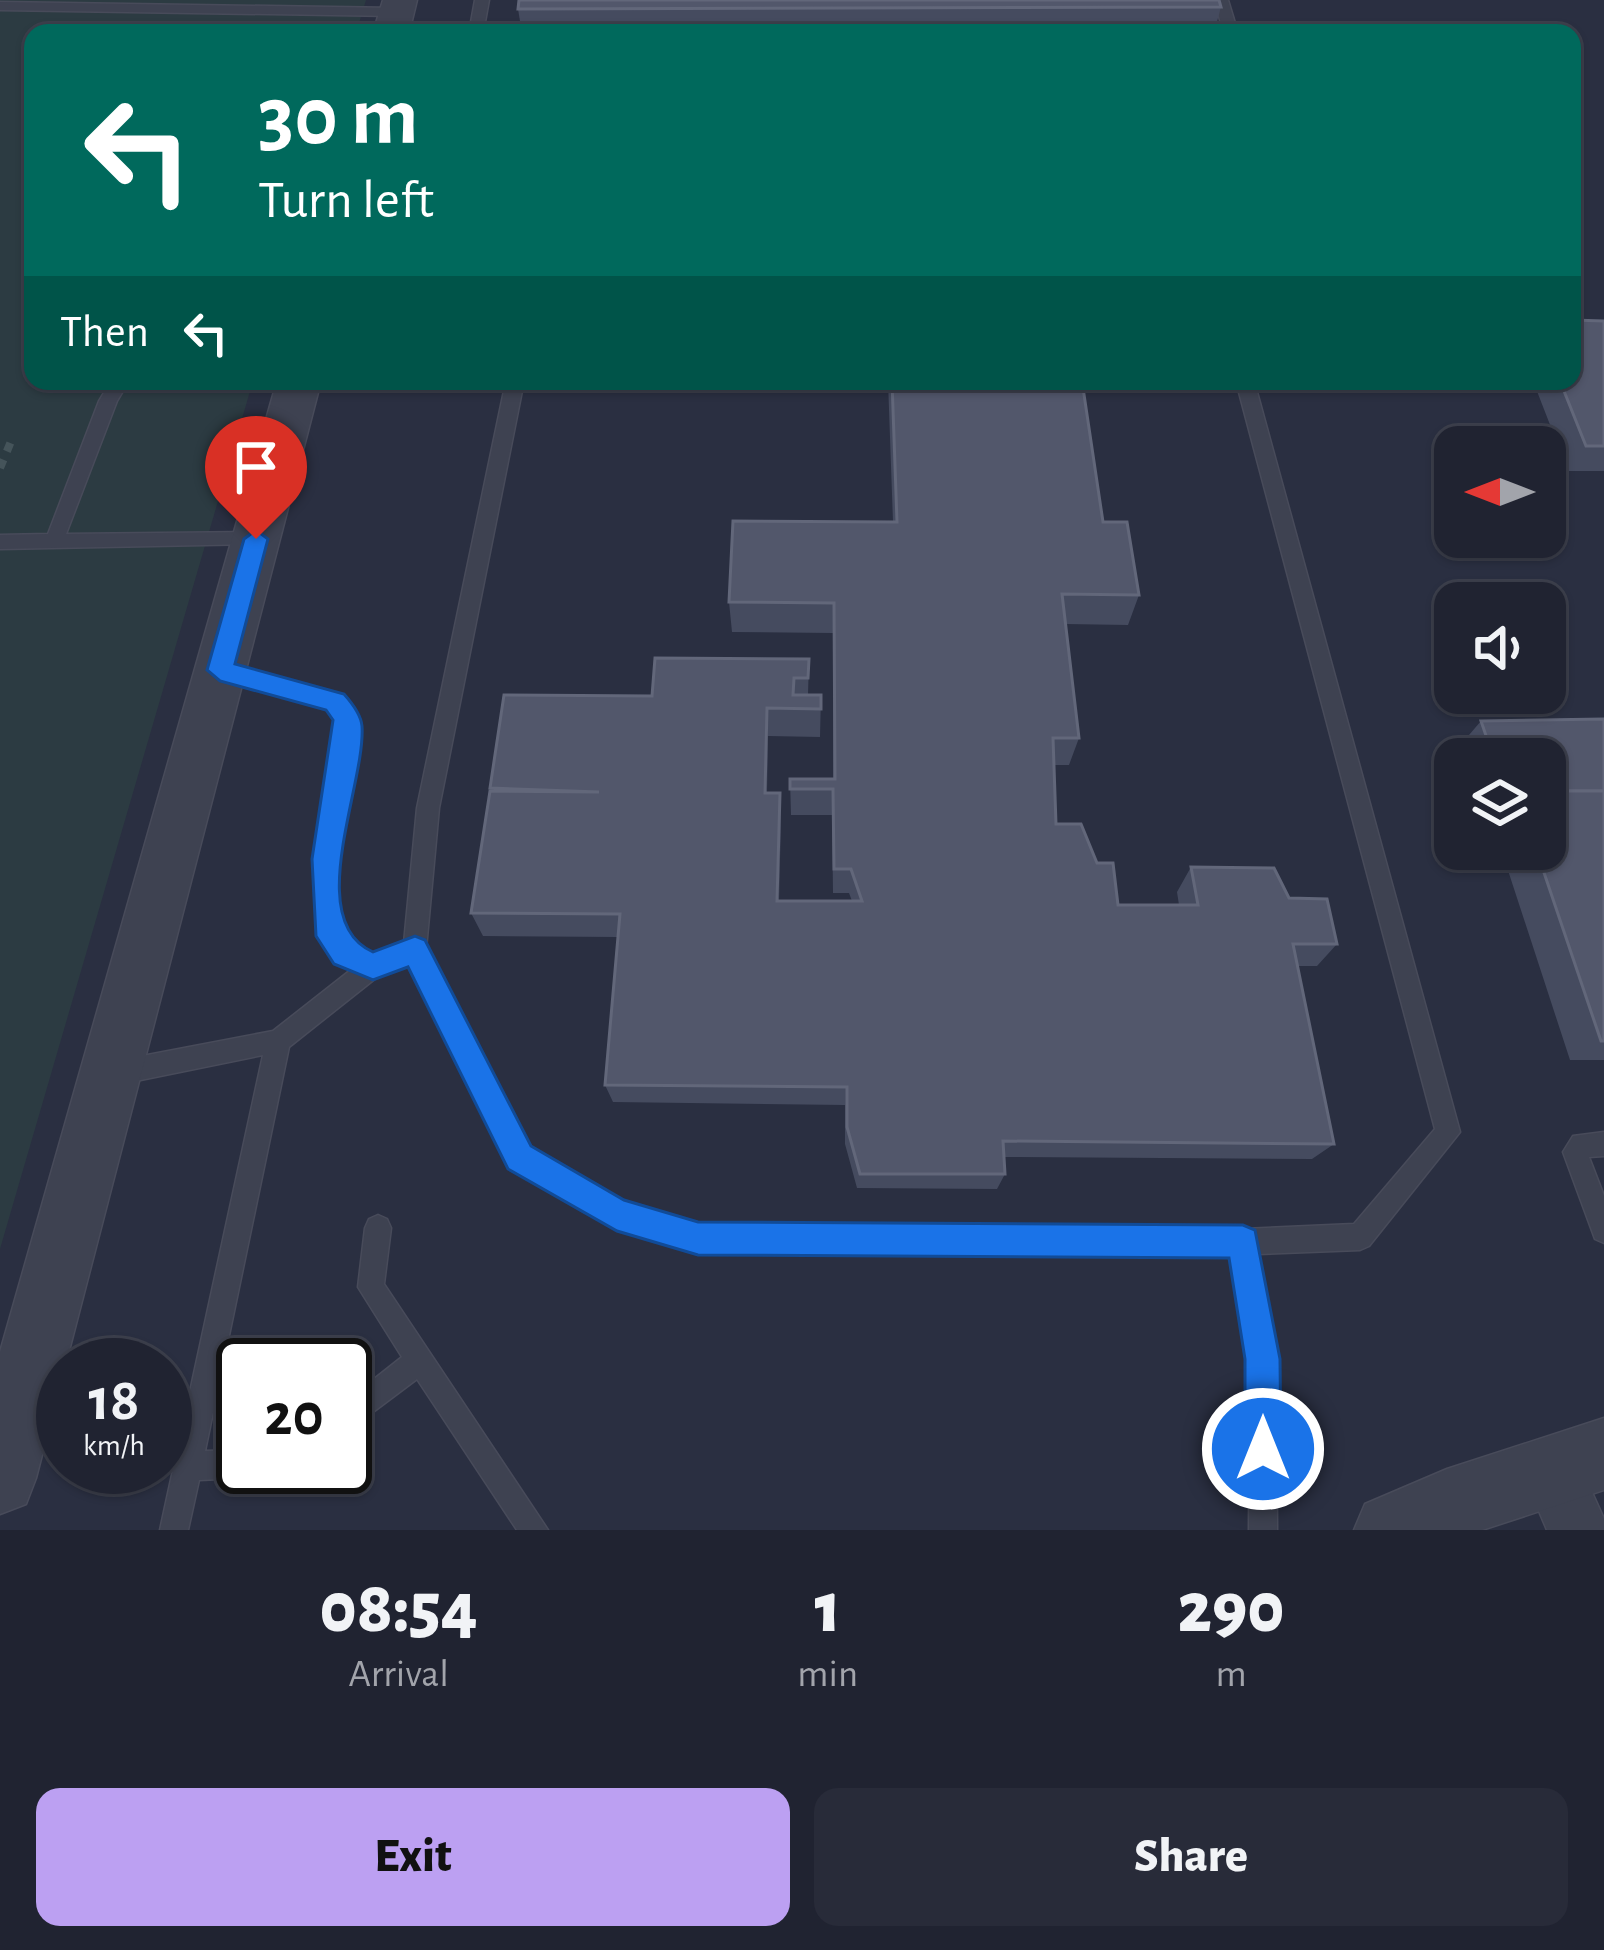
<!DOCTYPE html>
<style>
body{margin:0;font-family:"Alegreya Sans",sans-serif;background:#282b39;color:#f1f3f6;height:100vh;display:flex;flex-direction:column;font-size:45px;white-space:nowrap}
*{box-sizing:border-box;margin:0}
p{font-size:39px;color:#a2a4ab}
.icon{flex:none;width:66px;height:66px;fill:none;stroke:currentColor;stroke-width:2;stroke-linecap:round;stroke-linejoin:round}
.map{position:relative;height:1530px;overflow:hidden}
.details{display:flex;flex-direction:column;background:#202331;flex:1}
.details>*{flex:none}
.banner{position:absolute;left:24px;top:24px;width:1557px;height:366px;border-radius:24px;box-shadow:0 3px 9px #0004,0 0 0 3px #3d404d;background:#00695c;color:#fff;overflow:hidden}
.needle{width:78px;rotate:270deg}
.tools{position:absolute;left:1434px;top:426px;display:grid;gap:24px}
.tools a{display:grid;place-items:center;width:132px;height:132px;border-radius:24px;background:#202331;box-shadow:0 3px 9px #0004,0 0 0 3px #3d404d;font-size:60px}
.speed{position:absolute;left:36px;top:1338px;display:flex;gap:24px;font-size:60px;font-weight:700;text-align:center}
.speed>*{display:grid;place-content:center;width:156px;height:156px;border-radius:50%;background:#202331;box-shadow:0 3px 9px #0004,0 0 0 3px #3d404d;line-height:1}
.speed small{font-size:30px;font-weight:400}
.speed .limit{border:6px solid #111;border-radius:18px;background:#fff;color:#111}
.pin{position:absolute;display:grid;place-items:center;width:102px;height:102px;color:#fff;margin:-123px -51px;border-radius:50% 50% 50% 0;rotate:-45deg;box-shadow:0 0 12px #0007}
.pin .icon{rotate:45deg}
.me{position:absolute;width:132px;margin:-66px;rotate:0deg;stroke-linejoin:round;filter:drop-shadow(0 0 9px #0008)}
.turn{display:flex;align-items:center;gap:42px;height:252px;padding:0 36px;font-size:54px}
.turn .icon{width:156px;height:156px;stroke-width:2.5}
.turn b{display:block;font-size:84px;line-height:102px}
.then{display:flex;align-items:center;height:114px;padding:0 36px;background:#0003;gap:24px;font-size:45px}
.eta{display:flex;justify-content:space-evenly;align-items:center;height:204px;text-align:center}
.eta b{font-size:72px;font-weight:800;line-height:84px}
.action{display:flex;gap:24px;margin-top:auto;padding:24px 36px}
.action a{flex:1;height:138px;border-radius:24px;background:#bca0f2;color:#111;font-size:48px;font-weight:800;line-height:138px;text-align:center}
.action a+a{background:#282b39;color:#f1f3f6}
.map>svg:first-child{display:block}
</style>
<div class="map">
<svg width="1604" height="1530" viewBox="0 0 1604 1530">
<rect width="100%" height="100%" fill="#2a2f41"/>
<path fill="#2c3b42" d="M 0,0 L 366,0 L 356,33 L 33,33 L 33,381 L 253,381 L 0,1249 Z"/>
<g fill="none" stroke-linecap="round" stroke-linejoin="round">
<defs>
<g id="service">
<path d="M 475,0 L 489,0 L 483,33 L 469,33 Z"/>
<path d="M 1214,0 L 1228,0 L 1238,33 L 1224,33 Z"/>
<path d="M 0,2 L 396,8 L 403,12 L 396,16 L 0,10 Z"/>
<path d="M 111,381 L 129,381 L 117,401 L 66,534 L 255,532 L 262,534 L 264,539 L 262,544 L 0,549 L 0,535 L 48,534 L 99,401 Z"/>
<path d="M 506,381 L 524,381 L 439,808 L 426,949 L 529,1149 L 622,1204 L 697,1226 L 1243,1229 L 1354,1224 L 1435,1129 L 1236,381 L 1254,381 L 1460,1132 L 1369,1246 L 1360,1250 L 1258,1254 L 1276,1359 L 1277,1530 L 1249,1530 L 1250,1359 L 1232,1255 L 697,1252 L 608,1224 L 511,1167 L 410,963 L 381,974 L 289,1047 L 205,1451 L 243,1450 L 243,1467 L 256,1467 L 253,1474 L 243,1478 L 199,1480 L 188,1530 L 160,1530 L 263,1055 L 116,1085 L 107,1081 L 104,1073 L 107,1065 L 116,1061 L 273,1031 L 352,969 C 291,940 321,822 330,770 C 333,757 341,737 337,725 C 336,719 331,714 328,709 L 221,679 L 214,677 L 211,671 L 214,665 L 221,663 L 342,696 L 359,726 L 341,836 L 338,897 L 340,922 L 350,943 L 373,955 L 404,943 L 417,808 Z"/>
<path d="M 1604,1132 L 1604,1156 L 1589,1157 L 1604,1196 L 1604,1243 L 1595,1239 L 1563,1152 L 1573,1136 Z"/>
<path d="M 378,1215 L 387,1219 L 391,1228 L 384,1284 L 548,1530 L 517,1530 L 417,1379 L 345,1433 L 345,1402 L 402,1357 L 358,1287 L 365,1228 L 369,1219 Z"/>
</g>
<path id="minor" d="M 1551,1439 L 1572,1448 L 1604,1519 L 1604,1530 L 1547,1530 L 1521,1469 L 1530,1448 Z"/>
<g id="tertiary">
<path d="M 383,0 L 417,0 L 409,33 L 373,33 Z"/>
<path d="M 277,381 L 321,381 L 36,1478 L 26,1504 L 0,1514 L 0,1352 Z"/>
<path d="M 1604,1418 L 1604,1490 L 1482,1530 L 1354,1530 L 1365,1504 L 1447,1469 Z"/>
</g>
</defs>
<use href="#service" stroke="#484b5a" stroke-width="3"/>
<use href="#minor" stroke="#484b5a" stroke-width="3"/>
<use href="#tertiary" stroke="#484b5a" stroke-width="3"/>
<path stroke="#45545a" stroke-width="8" stroke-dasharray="9 9" stroke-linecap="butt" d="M 0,468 L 12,439"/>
<use href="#service" fill="#3e4251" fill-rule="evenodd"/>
<use href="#minor" fill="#3e4251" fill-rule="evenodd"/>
<use href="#tertiary" fill="#3e4251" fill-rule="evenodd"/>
</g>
<g fill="#454b5f">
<path d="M 1221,7 L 1214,33 L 522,33 L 518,9 Z"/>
<path d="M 1604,321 L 1604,471 L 1568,471 L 1533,381 L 1572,381 Z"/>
<path d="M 888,381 L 1082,381 L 1103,522 L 1139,595 L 1128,625 L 1065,624 L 1079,738 L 1069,765 L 1054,765 L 1056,824 L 1097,863 L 1118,905 L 1179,905 L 1177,892 L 1191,867 L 1289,898 L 1337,944 L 1317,966 L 1298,966 L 1334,1144 L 1312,1159 L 1004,1157 L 1005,1174 L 997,1189 L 857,1188 L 845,1144 L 845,1105 L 613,1102 L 605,1085 L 618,937 L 483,936 L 471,913 L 490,788 L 652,696 L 809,659 L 808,695 L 821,695 L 820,737 L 768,736 L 767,793 L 781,819 L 779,901 L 852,901 L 849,893 L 833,893 L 832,815 L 791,815 L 790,779 L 833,779 L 833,633 L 732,632 L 729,602 L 893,522 Z"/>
<path d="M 1100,381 L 1198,381 L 1101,383 Z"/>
<path d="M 1604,719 L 1604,1060 L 1570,1060 L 1501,849 L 1545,849 L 1545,759 L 1469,759 L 1463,742 L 1481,721 Z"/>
</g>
<g fill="#353a4e">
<path d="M 767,708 L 768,736 L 766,819 L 765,793 Z"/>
<path d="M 780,793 L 781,819 L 778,924 L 777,901 Z"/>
</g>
<g fill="#52576b" stroke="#62677a" stroke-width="3">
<path d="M 519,0 L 1219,0 L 1221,7 L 518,9 Z"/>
<path d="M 1572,320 L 1604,321 L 1604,446 L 1586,446 L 1560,381 L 1572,381 Z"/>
<path d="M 892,381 L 1082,381 L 1103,522 L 1127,522 L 1139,595 L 1062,594 L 1079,738 L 1053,738 L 1056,824 L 1081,824 L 1097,863 L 1113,863 L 1118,905 L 1198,905 L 1191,867 L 1274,868 L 1289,898 L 1327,899 L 1337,944 L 1293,944 L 1334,1144 L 1003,1141 L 1005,1174 L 860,1174 L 847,1127 L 847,1087 L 605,1085 L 620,914 L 471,913 L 490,791 L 599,792 L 490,788 L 504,695 L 652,696 L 655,658 L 809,659 L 808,678 L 794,678 L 793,695 L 821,695 L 821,709 L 767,708 L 765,793 L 780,793 L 777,901 L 862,901 L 851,869 L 834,869 L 833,789 L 790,789 L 790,779 L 835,779 L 834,603 L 729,602 L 733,521 L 897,522 Z"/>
<path d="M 1604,719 L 1604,791 L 1545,791 L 1545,759 L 1494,759 L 1481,721 Z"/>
<path d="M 1545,791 L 1604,791 L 1604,1041 L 1601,1041 L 1536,849 L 1545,849 Z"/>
</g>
<path fill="#1a73e8" stroke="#114b97" stroke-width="3" d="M 256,530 L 268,539 L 235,664 L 344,694 C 352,703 361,714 362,726 C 366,784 302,921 373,952 L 415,936 L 425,940 L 531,1146 L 624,1200 L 698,1222 L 1243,1225 L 1255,1230 L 1280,1359 L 1281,1449 L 1275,1462 L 1263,1467 L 1250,1462 L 1245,1449 L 1245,1359 L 1229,1258 L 698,1255 L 617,1231 L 508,1169 L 408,967 L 373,980 L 334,964 L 316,936 L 312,859 L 333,720 L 326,710 L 220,681 L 207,670 L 244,539 Z"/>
</svg>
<div class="tools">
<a><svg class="needle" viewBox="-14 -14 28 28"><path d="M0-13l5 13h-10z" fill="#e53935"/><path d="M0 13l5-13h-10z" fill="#a2a4ab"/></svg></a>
<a><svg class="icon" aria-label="sound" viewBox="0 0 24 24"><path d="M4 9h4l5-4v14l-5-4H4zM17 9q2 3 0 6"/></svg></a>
<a><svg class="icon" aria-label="layers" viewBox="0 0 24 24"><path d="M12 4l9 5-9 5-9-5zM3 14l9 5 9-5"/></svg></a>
</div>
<div class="speed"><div>18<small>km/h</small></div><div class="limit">20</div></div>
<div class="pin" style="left:256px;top:539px;background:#d93025"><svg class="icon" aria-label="arrive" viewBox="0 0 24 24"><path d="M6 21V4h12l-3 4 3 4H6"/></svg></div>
<svg class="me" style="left:1263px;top:1449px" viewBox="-20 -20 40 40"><circle r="17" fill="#1a73e8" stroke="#fff" stroke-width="3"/><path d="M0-11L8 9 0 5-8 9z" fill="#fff"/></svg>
<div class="banner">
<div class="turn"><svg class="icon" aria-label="left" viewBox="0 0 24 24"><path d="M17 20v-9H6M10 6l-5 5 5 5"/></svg><div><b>30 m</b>Turn left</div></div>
<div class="then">Then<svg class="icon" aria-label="left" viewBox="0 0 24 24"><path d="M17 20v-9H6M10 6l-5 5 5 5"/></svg></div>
</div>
</div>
<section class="details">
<div class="eta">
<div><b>08:54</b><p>Arrival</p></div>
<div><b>1</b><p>min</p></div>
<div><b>290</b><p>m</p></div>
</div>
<div class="action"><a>Exit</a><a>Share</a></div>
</section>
